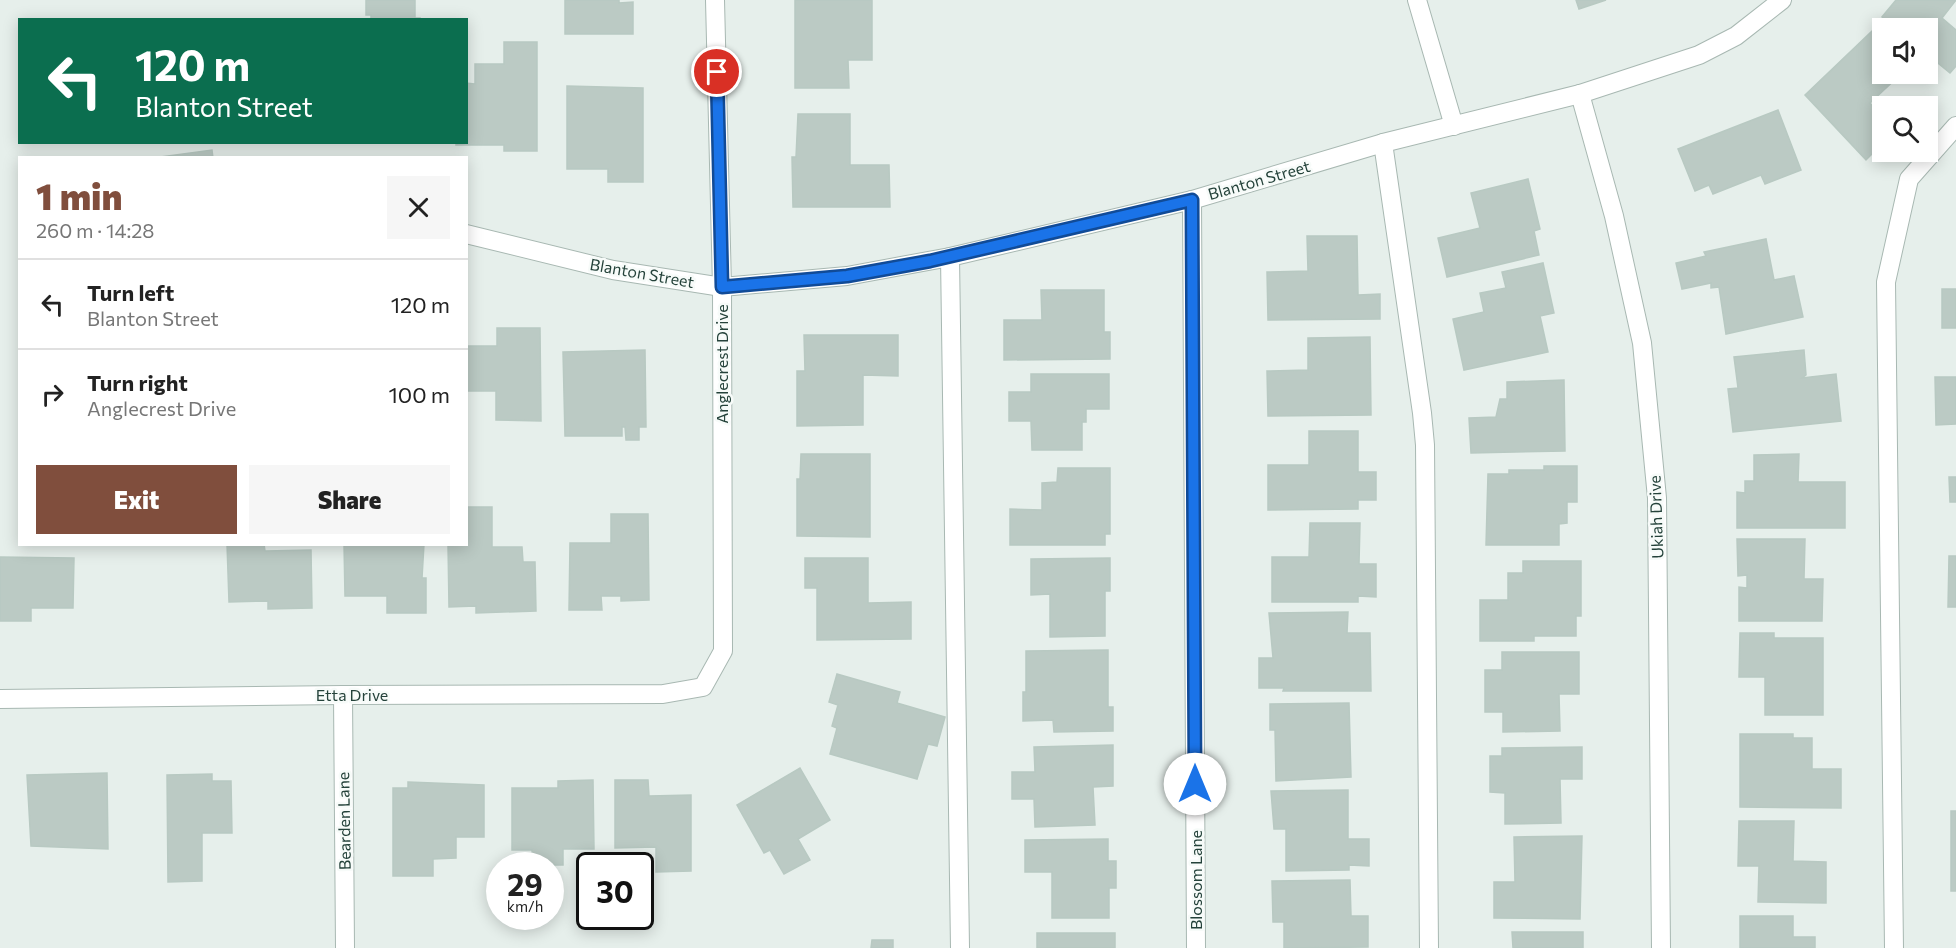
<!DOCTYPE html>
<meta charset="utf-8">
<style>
body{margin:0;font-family:Commissioner,sans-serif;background:#f6f6f6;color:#222;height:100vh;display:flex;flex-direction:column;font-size:22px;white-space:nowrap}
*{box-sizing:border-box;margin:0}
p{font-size:20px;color:#767676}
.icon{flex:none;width:33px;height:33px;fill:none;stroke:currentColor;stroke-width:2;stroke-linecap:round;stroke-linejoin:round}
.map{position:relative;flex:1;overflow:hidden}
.details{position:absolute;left:18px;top:156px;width:450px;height:390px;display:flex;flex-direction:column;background:#fff;border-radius:0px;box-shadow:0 3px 15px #0003}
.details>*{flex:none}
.guide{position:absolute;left:18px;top:18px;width:450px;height:126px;border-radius:0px;box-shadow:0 3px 15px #0003;background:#0b6e4f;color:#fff;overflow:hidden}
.buttons{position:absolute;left:1872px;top:18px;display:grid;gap:12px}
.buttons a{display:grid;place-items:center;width:66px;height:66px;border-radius:0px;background:#fff;box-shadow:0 3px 15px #0003;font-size:30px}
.speed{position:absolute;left:486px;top:852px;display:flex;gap:12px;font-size:30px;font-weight:700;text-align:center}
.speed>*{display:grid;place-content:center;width:78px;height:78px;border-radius:50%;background:#fff;box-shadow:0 3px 15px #0003;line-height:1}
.speed small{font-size:15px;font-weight:400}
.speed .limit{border:3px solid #111;border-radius:9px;background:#fff;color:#111}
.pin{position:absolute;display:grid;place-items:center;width:51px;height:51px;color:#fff;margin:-26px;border:3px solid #fff;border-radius:50%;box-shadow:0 2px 6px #0007}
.me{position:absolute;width:66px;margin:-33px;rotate:0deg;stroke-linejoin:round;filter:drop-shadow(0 0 4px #0008)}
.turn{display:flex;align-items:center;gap:21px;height:126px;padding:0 18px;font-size:27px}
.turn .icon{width:78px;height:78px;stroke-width:2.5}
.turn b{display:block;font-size:42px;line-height:51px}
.round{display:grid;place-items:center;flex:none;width:63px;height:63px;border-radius:0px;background:#f6f6f6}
.head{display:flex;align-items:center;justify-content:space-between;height:102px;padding:0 18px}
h1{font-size:36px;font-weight:800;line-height:45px;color:#804e3d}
.button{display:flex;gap:12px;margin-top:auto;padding:12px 18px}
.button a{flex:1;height:69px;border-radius:0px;background:#804e3d;color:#fff;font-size:24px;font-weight:800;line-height:69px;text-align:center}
.button a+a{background:#f6f6f6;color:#222}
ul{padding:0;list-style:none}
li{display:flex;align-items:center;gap:18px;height:90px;padding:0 18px;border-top:2px solid #e0e0e0}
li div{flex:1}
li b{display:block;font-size:22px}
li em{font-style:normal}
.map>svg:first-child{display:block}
</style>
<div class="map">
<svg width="1956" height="948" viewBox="0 0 1956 948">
<rect width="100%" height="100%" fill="#e6efeb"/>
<g fill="#bbcac4" stroke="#b8c9c2" stroke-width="1.5">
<path d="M 366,0 L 415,0 L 415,18 L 420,18 L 420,20 L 371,20 L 371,15 L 366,15 Z"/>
<path d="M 565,0 L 619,0 L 619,3 L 633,2 L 633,34 L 565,34 Z"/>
<path d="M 795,0 L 872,0 L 872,60 L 848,60 L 849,88 L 795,88 Z"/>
<path d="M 1576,0 L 1606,0 L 1579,9 Z"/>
<path d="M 1896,0 L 1956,0 L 1942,18 L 1956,30 L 1956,66 L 1950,73 L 1928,55 L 1928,28 L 1896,28 L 1882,17 Z"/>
<path d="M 1873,30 L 1882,41 L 1882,74 L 1901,74 L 1870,103 L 1882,117 L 1882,144 L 1866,160 L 1805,95 Z"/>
<path d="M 504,42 L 537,42 L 537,151 L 504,151 L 504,145 L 456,145 L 456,142 L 466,142 L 466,83 L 475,84 L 475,64 L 504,64 Z"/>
<path d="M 567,86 L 643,88 L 643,182 L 608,182 L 608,169 L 567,169 Z"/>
<path d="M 1778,110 L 1801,170 L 1765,184 L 1761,175 L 1713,194 L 1709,185 L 1695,191 L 1678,149 Z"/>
<path d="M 798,114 L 850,114 L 850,165 L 889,165 L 890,207 L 793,207 L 792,157 L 796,157 Z"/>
<path d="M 212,150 L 213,158 L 153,158 Z"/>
<path d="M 1528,179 L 1540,229 L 1534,231 L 1539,255 L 1447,277 L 1438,238 L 1480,228 L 1471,193 Z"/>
<path d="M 1307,236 L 1357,236 L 1358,295 L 1380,294 L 1380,319 L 1268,320 L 1267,272 L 1308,271 Z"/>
<path d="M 1766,239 L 1774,280 L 1794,276 L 1803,317 L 1726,334 L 1719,287 L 1711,288 L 1711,283 L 1682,289 L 1676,263 L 1706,256 L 1704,252 Z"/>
<path d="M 1543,263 L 1554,313 L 1540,316 L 1548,352 L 1464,370 L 1453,319 L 1484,312 L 1480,293 L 1506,288 L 1502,272 Z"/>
<rect x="1942" y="289" width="14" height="39"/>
<path d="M 1041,290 L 1104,290 L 1104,332 L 1110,332 L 1110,359 L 1004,360 L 1004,320 L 1042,320 Z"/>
<path d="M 497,328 L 540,328 L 541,421 L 496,420 L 496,391 L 466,391 L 466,346 L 497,346 Z"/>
<path d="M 804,335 L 898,335 L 898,376 L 863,375 L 863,425 L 797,426 L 797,371 L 805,371 Z"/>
<path d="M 1370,337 L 1371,415 L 1268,416 L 1267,371 L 1308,370 L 1308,338 Z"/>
<path d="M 645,350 L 646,427 L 639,427 L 639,440 L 626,440 L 625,427 L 622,427 L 622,436 L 565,436 L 563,352 Z"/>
<path d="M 1804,350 L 1806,375 L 1802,378 L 1836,374 L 1841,421 L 1733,432 L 1728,389 L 1738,388 L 1734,357 Z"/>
<path d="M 1031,374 L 1109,374 L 1109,409 L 1086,409 L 1086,422 L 1082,422 L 1082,450 L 1032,450 L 1031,421 L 1009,421 L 1009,392 L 1031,392 Z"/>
<path d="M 1935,377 L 1956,377 L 1956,424 L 1936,425 Z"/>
<path d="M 1564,380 L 1565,451 L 1471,453 L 1469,418 L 1496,417 L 1500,399 L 1507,399 L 1507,382 Z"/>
<path d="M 1309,431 L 1358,431 L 1358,472 L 1376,472 L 1376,500 L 1358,500 L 1358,509 L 1268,510 L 1268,465 L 1309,465 Z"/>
<path d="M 801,454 L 870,454 L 870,537 L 797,536 L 797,479 L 800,479 Z"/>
<path d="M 1799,454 L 1798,482 L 1845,482 L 1845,528 L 1737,528 L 1737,492 L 1745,493 L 1745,481 L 1754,481 L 1754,455 Z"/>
<path d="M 1544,466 L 1577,466 L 1577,502 L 1567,502 L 1567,523 L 1559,524 L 1559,545 L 1486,545 L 1488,474 L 1509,474 L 1509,470 L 1544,470 Z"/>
<path d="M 1058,468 L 1110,468 L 1110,534 L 1105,534 L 1105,545 L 1010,545 L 1010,509 L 1042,510 L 1042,483 L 1057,482 Z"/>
<path d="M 1949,477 L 1956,477 L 1956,502 L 1950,502 Z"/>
<path d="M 466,507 L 492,507 L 492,547 L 522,547 L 523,562 L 535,562 L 536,611 L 476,613 L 476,606 L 449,607 L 448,544 L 466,544 Z"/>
<path d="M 611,514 L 648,514 L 649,600 L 621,601 L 621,596 L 601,596 L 602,610 L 569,610 L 570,543 L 611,543 Z"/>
<path d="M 1310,523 L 1360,523 L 1359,564 L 1376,564 L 1376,597 L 1358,596 L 1358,602 L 1272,602 L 1272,557 L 1309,557 Z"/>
<path d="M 1737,539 L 1805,539 L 1804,579 L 1823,579 L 1822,621 L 1739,621 L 1739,587 L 1747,588 L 1747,575 L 1738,576 Z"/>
<path d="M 227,544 L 264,544 L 265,551 L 311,550 L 312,608 L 268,609 L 268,601 L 229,602 Z"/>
<path d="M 344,544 L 424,544 L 422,578 L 426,578 L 426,613 L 387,613 L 387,596 L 345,596 Z"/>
<path d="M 1949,556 L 1956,556 L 1956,607 L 1948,607 Z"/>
<path d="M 0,557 L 74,558 L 73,608 L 31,608 L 31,621 L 0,621 Z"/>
<path d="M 805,558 L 868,558 L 868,603 L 911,602 L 911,639 L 817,640 L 817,588 L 805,588 Z"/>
<path d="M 1110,558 L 1110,591 L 1105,591 L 1105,636 L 1050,637 L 1050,594 L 1031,595 L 1031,559 Z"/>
<path d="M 1523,561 L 1581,561 L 1581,616 L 1576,616 L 1576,636 L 1534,636 L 1534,641 L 1480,641 L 1480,600 L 1508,600 L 1508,573 L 1523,573 Z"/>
<path d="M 1348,612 L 1347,633 L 1370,633 L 1371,691 L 1283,691 L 1284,688 L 1259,688 L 1259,658 L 1273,658 L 1269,613 Z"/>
<path d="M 1740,633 L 1774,633 L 1774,638 L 1823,638 L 1823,715 L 1765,715 L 1765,677 L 1739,677 Z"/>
<path d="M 1108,650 L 1108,707 L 1113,707 L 1113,731 L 1054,732 L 1053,720 L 1023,721 L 1023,692 L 1026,692 L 1026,651 Z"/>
<path d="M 1502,652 L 1579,652 L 1579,694 L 1559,694 L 1560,731 L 1503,732 L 1503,712 L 1485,712 L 1485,670 L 1502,670 Z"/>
<path d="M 837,674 L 900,692 L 897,703 L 945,717 L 937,746 L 928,744 L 917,779 L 830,754 L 837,728 L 832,726 L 838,705 L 829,702 Z"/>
<path d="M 1349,703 L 1351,777 L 1276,781 L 1275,730 L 1270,730 L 1270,704 Z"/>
<path d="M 1740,734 L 1793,734 L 1793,738 L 1812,738 L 1812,769 L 1841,769 L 1841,808 L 1740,807 Z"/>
<path d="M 1113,745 L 1113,786 L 1093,787 L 1095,825 L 1035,827 L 1034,799 L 1012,799 L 1012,772 L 1035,772 L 1034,747 Z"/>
<path d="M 1582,747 L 1582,779 L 1560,779 L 1561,823 L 1505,824 L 1505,793 L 1490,792 L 1490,756 L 1502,756 L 1502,748 Z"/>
<path d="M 800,768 L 830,820 L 798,839 L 810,860 L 784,874 L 770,850 L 764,853 L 737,805 Z"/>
<path d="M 107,773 L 108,849 L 31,846 L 27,775 Z"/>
<path d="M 212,774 L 212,781 L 231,781 L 232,833 L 202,833 L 202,881 L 168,882 L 167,775 Z"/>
<path d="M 593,780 L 594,849 L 563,849 L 563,865 L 533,865 L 532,850 L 512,850 L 512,788 L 558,788 L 558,781 Z"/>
<path d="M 615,780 L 648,780 L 649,796 L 691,795 L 691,871 L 656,872 L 656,847 L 615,848 Z"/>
<path d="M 408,782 L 484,785 L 484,837 L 456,837 L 456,858 L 433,859 L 433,876 L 393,876 L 393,788 L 408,788 Z"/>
<path d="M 1348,790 L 1348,839 L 1369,839 L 1369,866 L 1349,865 L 1349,870 L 1286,871 L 1286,829 L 1274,829 L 1271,791 Z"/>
<rect x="1951" y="811" width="5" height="80"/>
<path d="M 1739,821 L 1794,821 L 1793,861 L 1826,862 L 1826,903 L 1758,902 L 1759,866 L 1738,866 Z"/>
<path d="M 1582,836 L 1580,919 L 1494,918 L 1494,882 L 1515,882 L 1514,837 Z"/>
<path d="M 1108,839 L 1108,861 L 1116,861 L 1116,888 L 1109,888 L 1109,918 L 1052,918 L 1052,872 L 1025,872 L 1025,840 Z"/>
<path d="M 1350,880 L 1351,916 L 1368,916 L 1368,947 L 1284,948 L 1284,922 L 1273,922 L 1272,881 Z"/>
<path d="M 1740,916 L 1793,916 L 1793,937 L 1815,937 L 1815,948 L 1740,948 Z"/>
<path d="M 1512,932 L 1583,932 L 1583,948 L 1513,948 Z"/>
<rect x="1037" y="933" width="78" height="15"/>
<path d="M 872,940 L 893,940 L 893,948 L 871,948 Z"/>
</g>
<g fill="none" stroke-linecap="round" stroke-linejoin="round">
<defs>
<g id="lane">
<path d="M 1417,0 L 1454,126"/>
<path d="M 1383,143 L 1422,413 L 1425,445 L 1429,948"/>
<path d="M 950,257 L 960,948"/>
<path d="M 1894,948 L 1886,282 L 1909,179 L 1956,126"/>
</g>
<g id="street">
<path d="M 1580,94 L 1614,216 L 1642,343 L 1657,498 L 1661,948"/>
<path d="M 1192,200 L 1196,948"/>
<path d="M 466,234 L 613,270 L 722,287 L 847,276 L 950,257 L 1192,200 L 1383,143 L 1580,94 L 1699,55 L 1736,36 L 1782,0"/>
<path d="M 343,695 L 345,948"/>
<path d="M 0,699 L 343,695 L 663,694 L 703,687 L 723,651 L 722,287 L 715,0"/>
</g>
</defs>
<use href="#lane" stroke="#a8b8b2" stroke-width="20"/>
<use href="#street" stroke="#a8b8b2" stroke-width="20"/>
<use href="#lane" stroke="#fff" stroke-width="18"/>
<use href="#street" stroke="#fff" stroke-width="18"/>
</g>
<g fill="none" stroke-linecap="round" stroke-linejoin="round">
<defs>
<path id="route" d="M 717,72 L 722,287 L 847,276 L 930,261 L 1192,200 L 1195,784"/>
</defs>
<use href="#route" stroke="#114b97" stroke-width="15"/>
<use href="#route" stroke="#1a73e8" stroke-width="10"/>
</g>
<g text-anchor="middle" stroke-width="5" stroke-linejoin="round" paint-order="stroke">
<g font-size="16" fill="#24423a" stroke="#f7fbf9">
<text transform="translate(1259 180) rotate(-16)" y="6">Blanton Street</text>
<text transform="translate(642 273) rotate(10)" y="6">Blanton Street</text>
<text transform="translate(722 364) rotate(-90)" y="6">Anglecrest Drive</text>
<text transform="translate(1656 517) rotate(-92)" y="6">Ukiah Drive</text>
<text x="352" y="701">Etta Drive</text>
<text transform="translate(344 821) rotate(-91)" y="6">Bearden Lane</text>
<text transform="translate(1196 880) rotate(-90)" y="6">Blossom Lane</text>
</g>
</g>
</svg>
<div class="buttons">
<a><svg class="icon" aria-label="sound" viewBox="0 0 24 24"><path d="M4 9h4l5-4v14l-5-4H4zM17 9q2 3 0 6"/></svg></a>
<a><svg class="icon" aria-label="search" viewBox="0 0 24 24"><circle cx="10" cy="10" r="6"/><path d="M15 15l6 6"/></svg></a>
</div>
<div class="speed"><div>29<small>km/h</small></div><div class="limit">30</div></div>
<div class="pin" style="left:717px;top:72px;background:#d93025"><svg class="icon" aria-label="arrive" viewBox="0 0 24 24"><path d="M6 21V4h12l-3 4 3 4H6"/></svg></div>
<svg class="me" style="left:1195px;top:784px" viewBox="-20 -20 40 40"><circle r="19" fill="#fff"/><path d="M0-13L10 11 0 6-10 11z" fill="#1a73e8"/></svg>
<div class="guide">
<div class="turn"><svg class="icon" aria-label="left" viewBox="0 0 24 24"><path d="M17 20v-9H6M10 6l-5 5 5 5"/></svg><div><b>120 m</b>Blanton Street</div></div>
</div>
<section class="details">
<div class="head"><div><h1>1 min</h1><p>260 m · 14:28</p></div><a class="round"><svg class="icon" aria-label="close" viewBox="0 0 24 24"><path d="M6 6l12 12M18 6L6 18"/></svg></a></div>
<ul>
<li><svg class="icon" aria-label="left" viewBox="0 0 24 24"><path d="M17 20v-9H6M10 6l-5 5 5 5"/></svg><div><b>Turn left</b><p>Blanton Street</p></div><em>120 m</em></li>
<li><svg class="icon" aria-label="right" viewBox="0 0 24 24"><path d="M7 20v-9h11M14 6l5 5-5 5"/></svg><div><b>Turn right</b><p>Anglecrest Drive</p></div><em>100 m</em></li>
</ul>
<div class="button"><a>Exit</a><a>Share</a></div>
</section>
</div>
